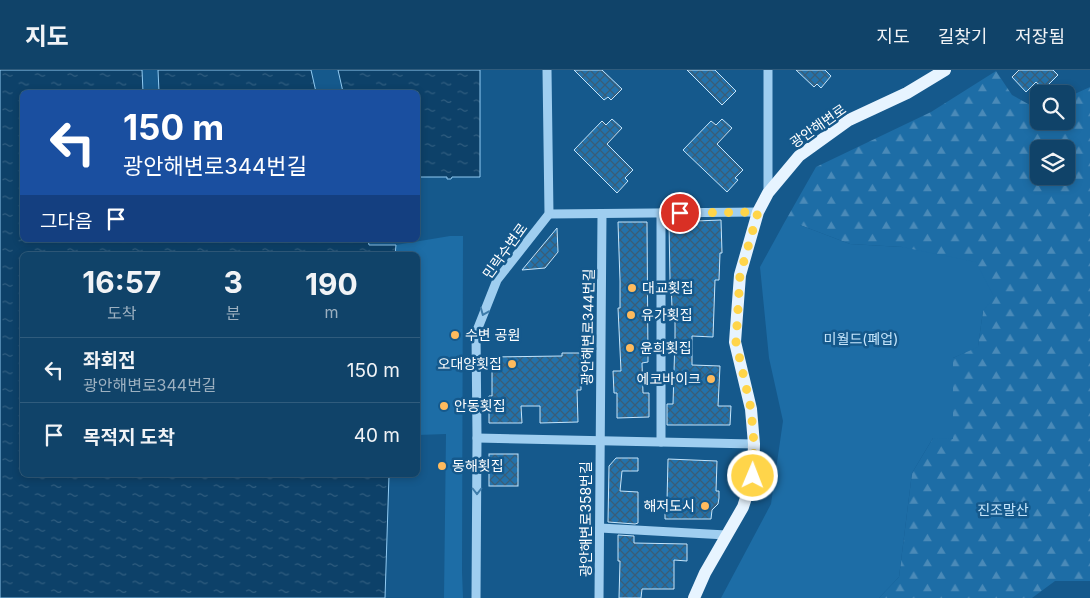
<!DOCTYPE html>
<html lang="ko">
<meta charset="utf-8">
<style>
body{margin:0;font-family:Inter,"Noto Sans KR",sans-serif;background:#1e4e71;color:#f1f3f6;height:100vh;display:flex;flex-direction:column;font-size:19px;white-space:nowrap}
*{box-sizing:border-box;margin:0}
p{font-size:16px;color:#9cb0c0}
.icon{flex:none;width:28px;height:28px;fill:none;stroke:currentColor;stroke-width:2;stroke-linecap:round;stroke-linejoin:round}
.map{position:relative;flex:1;overflow:hidden}
.details{position:absolute;left:20px;top:182px;width:400px;height:225px;display:flex;flex-direction:column;background:#104369;border-radius:8px;box-shadow:0 2px 8px #0003,0 0 0 1px #305c7d}
.details>*{flex:none}
.guide{position:absolute;left:20px;top:20px;width:400px;height:152px;border-radius:8px;box-shadow:0 2px 8px #0003,0 0 0 1px #305c7d;background:#1a4fa0;color:#fff;overflow:hidden}
.controls{position:absolute;left:1030px;top:15px;display:grid;gap:10px}
.controls a{display:grid;place-items:center;width:45px;height:45px;border-radius:8px;background:#104369;box-shadow:0 2px 8px #0003,0 0 0 1px #305c7d;font-size:25px}
.pin{position:absolute;display:grid;place-items:center;width:42px;height:42px;color:#fff;margin:-21px;border:2px solid #fff;border-radius:50%;box-shadow:0 1px 5px #0007}
.me{position:absolute;width:55px;margin:-28px;rotate:1deg;stroke-linejoin:round;filter:drop-shadow(0 0 4px #0008)}
.turn{display:flex;align-items:center;gap:18px;height:105px;padding:0 20px;font-size:22px}
.turn .icon{width:65px;height:65px;stroke-width:2.5}
.turn b{display:block;font-size:35px;line-height:42px}
.then{display:flex;align-items:center;height:48px;padding:0 20px;background:#0003;gap:10px;font-size:19px}
.eta{display:flex;justify-content:space-evenly;align-items:center;height:85px;text-align:center}
.eta b{font-size:30px;font-weight:700;line-height:35px}
ul{padding:0;list-style:none}
li{display:flex;align-items:center;gap:15px;height:65px;padding:0 20px;border-top:1px solid #305c7d}
li div{flex:1}
li b{display:block;font-size:19px}
li em{font-style:normal}
header{display:flex;align-items:center;gap:30px;box-sizing:border-box;height:70px;padding:0 25px;background:#104369;border-bottom:1px solid #305c7d}
header strong{font-size:24px}
nav{display:flex;gap:28px;margin-inline-start:auto;font-size:18px}
.map>svg:first-child{display:block}
</style>
<header>
<strong>지도</strong>
<nav><a>지도</a><a>길찾기</a><a>저장됨</a></nav>
</header>
<div class="map">
<svg width="1090" height="528" viewBox="0 0 1090 528">
<defs>
<pattern id="forest-firs" width="22" height="20" patternUnits="userSpaceOnUse" patternTransform="scale(1.25)"><rect width="22" height="20" fill="#1d6da6"/><path d="M5 1l3.5 6h-7zM16 11l3.5 6h-7z" fill="#4a8ab8"/></pattern>
<pattern id="water-ripples" width="26" height="14" patternUnits="userSpaceOnUse" patternTransform="scale(1.25)"><rect width="26" height="14" fill="#0d4169"/><path d="M2 4q2-2 4 0t4 0M15 11q2-2 4 0t4 0" fill="none" stroke="#315e80"/></pattern>
<pattern id="building-cross-hatch" width="8" height="8" patternUnits="userSpaceOnUse" patternTransform="scale(1.25)"><rect width="8" height="8" fill="#2372ab"/><path d="M0 0l8 8M0 8l8-8" fill="none" stroke="#3a5d77"/></pattern>
</defs>
<rect width="100%" height="100%" fill="#15598c"/>
<path fill="url(#forest-firs)" fill-rule="evenodd" d="M 996,1 L 1012,25 L 1039,40 L 1039,51 L 1066,51 L 1066,28 L 1090,17 L 1090,511 L 1055,511 L 1032,528 L 879,528 L 899,507 L 912,403 L 933,368 L 953,368 L 953,288 L 978,276 L 983,241 L 902,177 L 850,174 L 800,155 L 783,155 L 816,97 L 931,42 ZM 1039,79 L 1066,79 L 1066,106 L 1039,106 Z"/>
<g fill="#1d6da6">
<path d="M 783,155 L 800,155 L 850,174 L 902,177 L 976,192 L 994,227 L 983,241 L 978,277 L 953,288 L 953,369 L 933,368 L 912,403 L 899,507 L 879,528 L 721,528 L 771,434 L 783,351 L 769,288 L 760,197 Z"/>
<path d="M 450,166 L 463,166 L 462,502 L 463,528 L 444,528 L 446,364 L 418,365 L 418,185 L 395,185 L 396,175 Z"/>
</g>
<g fill="url(#water-ripples)" stroke="#91cbf3">
<path d="M 0,0 L 142,0 L 143,22 L 22,22 L 22,170 L 368,170 L 369,175 L 396,175 L 395,185 L 22,185 L 22,405 L 389,405 L 385,528 L 0,528 Z"/>
<path d="M 158,0 L 311,0 L 316,22 L 159,22 Z"/>
<path d="M 338,0 L 480,0 L 480,107 L 452,107 L 451,109 L 447,109 L 447,107 L 418,107 L 418,22 L 343,22 Z"/>
</g>
<g fill="url(#building-cross-hatch)" stroke="#c5e5fb">
<path d="M 574,0 L 602,0 L 622,19 L 611,30 L 608,27 L 604,30 Z"/>
<path d="M 687,0 L 715,0 L 736,21 L 722,35 Z"/>
<path d="M 796,0 L 825,0 L 831,6 L 821,18 L 817,14 L 814,17 Z"/>
<path d="M 1019,0 L 1053,0 L 1058,5 L 1044,19 L 1036,12 L 1026,22 L 1012,7 Z"/>
<path d="M 612,49 L 622,58 L 607,74 L 633,100 L 625,108 L 628,111 L 617,123 L 574,80 L 602,51 L 606,55 Z"/>
<path d="M 722,49 L 732,58 L 717,74 L 743,100 L 735,108 L 738,110 L 727,122 L 683,80 L 711,51 L 716,55 Z"/>
<path d="M 721,150 L 722,183 L 720,183 L 719,210 L 715,210 L 713,267 L 692,266 L 692,295 L 720,296 L 718,336 L 731,336 L 730,355 L 667,355 L 667,334 L 673,334 L 675,268 L 675,238 L 672,238 L 671,211 L 670,211 L 669,152 Z"/>
<path d="M 618,152 L 647,152 L 648,292 L 642,293 L 643,323 L 649,323 L 649,347 L 617,348 L 617,323 L 614,323 L 613,301 L 621,301 L 618,238 L 620,238 L 620,211 Z"/>
<path d="M 557,158 L 558,182 L 545,198 L 522,200 Z"/>
<path d="M 562,283 L 581,283 L 581,320 L 577,320 L 578,352 L 540,353 L 540,336 L 521,336 L 522,353 L 489,353 L 489,326 L 492,326 L 492,287 L 562,286 Z"/>
<rect x="489" y="384" width="29" height="32"/>
<path d="M 616,388 L 638,388 L 638,401 L 622,401 L 620,421 L 638,422 L 638,453 L 635,454 L 608,452 L 609,396 Z"/>
<path d="M 668,389 L 717,391 L 716,421 L 719,421 L 719,428 L 718,434 L 712,440 L 711,449 L 665,449 L 665,432 L 667,431 Z"/>
<path d="M 618,465 L 634,466 L 634,473 L 687,474 L 687,491 L 674,490 L 674,519 L 642,519 L 641,528 L 619,528 L 620,491 L 618,491 Z"/>
</g>
<g fill="none" stroke-linecap="round" stroke-linejoin="round">
<g stroke="#9fcef0" stroke-width="9">
<path d="M 768,0 L 768,123"/>
<path d="M 549,144 L 758,142"/>
<path d="M 477,368 L 754,374"/>
<path d="M 661,372 L 661,143"/>
<path d="M 600,458 L 726,465"/>
<path d="M 476,528 L 477,368 L 476,263 L 497,210 L 549,144 L 547,0"/>
<path d="M 599,528 L 602,144"/>
</g>
<path stroke="#e7f4ff" stroke-width="12" d="M 694,528 L 705,503 L 743,437 L 753,406 L 754,374 L 751,339 L 735,272 L 740,205 L 758,142 L 768,123 L 799,86 L 849,50 L 907,23 L 945,0"/>
</g>
<defs><path id="oneway-chevron" d="M-2-3.5L2.5 0L-2 3.5" fill="none" stroke-width="1.6" stroke-linecap="round" stroke-linejoin="round" transform="scale(1.25)"/></defs>
<g stroke="#3e7caa">
<use href="#oneway-chevron" transform="translate(484 242) rotate(112)"/>
<use href="#oneway-chevron" transform="translate(477 421) rotate(90)"/>
</g>
<g fill="none" stroke-linecap="round" stroke-linejoin="round">
<path stroke="#ffd54a" stroke-width="9" stroke-dasharray="0 16.2" d="M 680,143 L 758,142 L 740,205 L 736,272 L 751,339 L 754,374 L 753,406"/>
</g>
<g fill="#ffbb5d" stroke="#15598c" stroke-width="2">
<circle cx="632" cy="218" r="5"/>
<circle cx="631" cy="245" r="5"/>
<circle cx="455" cy="265" r="5"/>
<circle cx="630" cy="278" r="5"/>
<circle cx="512" cy="294" r="5"/>
<circle cx="711" cy="309" r="5"/>
<circle cx="444" cy="336" r="5"/>
<circle cx="442" cy="396" r="5"/>
<circle cx="705" cy="436" r="5"/>
</g>
<g text-anchor="middle" stroke-width="5" stroke-linejoin="round" paint-order="stroke">
<g font-size="14" fill="#fff" stroke="#15598c">
<text transform="translate(818 56) rotate(-35)" y="5">광안해변로</text>
<text transform="translate(505 181) rotate(-54)" y="5">민락수변로</text>
<text transform="translate(588 257) rotate(-89)" y="5">광안해변로344번길</text>
<text transform="translate(586 449) rotate(-90)" y="5">광안해변로358번길</text>
</g>
<g font-size="14" fill="#fff" stroke="#15598c" text-anchor="start">
<text x="642" y="223">대교횟집</text>
<text x="641" y="250">유가횟집</text>
<text x="465" y="270">수변 공원</text>
<text x="640" y="283">윤희횟집</text>
<text x="502" y="299" text-anchor="end">오대양횟집</text>
<text x="701" y="314" text-anchor="end">에코바이크</text>
<text x="454" y="341">안동횟집</text>
<text x="452" y="401">동해횟집</text>
<text x="695" y="441" text-anchor="end">해저도시</text>
</g>
<g font-size="14" fill="#c5e5fb" stroke="#15598c">
<text x="861" y="274">미월드(폐업)</text>
<text x="1003" y="445">진조말산</text>
</g>
</g>
</svg>
<div class="controls">
<a><svg class="icon" aria-label="search" viewBox="0 0 24 24"><circle cx="10" cy="10" r="6"/><path d="M15 15l6 6"/></svg></a>
<a><svg class="icon" aria-label="layers" viewBox="0 0 24 24"><path d="M12 4l9 5-9 5-9-5zM3 14l9 5 9-5"/></svg></a>
</div>
<div class="pin" style="left:680px;top:143px;background:#d93025"><svg class="icon" aria-label="arrive" viewBox="0 0 24 24"><path d="M6 21V4h12l-3 4 3 4H6"/></svg></div>
<svg class="me" style="left:753px;top:406px" viewBox="-20 -20 40 40"><circle r="17" fill="#ffd54a" stroke="#fff" stroke-width="3"/><path d="M0-11L8 9 0 5-8 9z" fill="#fff"/></svg>
<div class="guide">
<div class="turn"><svg class="icon" aria-label="left" viewBox="0 0 24 24"><path d="M17 20v-9H6M10 6l-5 5 5 5"/></svg><div><b>150 m</b>광안해변로344번길</div></div>
<div class="then">그다음<svg class="icon" aria-label="arrive" viewBox="0 0 24 24"><path d="M6 21V4h12l-3 4 3 4H6"/></svg></div>
</div>
<section class="details">
<div class="eta">
<div><b>16:57</b><p>도착</p></div>
<div><b>3</b><p>분</p></div>
<div><b>190</b><p>m</p></div>
</div>
<ul>
<li><svg class="icon" aria-label="left" viewBox="0 0 24 24"><path d="M17 20v-9H6M10 6l-5 5 5 5"/></svg><div><b>좌회전</b><p>광안해변로344번길</p></div><em>150 m</em></li>
<li><svg class="icon" aria-label="arrive" viewBox="0 0 24 24"><path d="M6 21V4h12l-3 4 3 4H6"/></svg><div><b>목적지 도착</b></div><em>40 m</em></li>
</ul>
</section>
</div>
